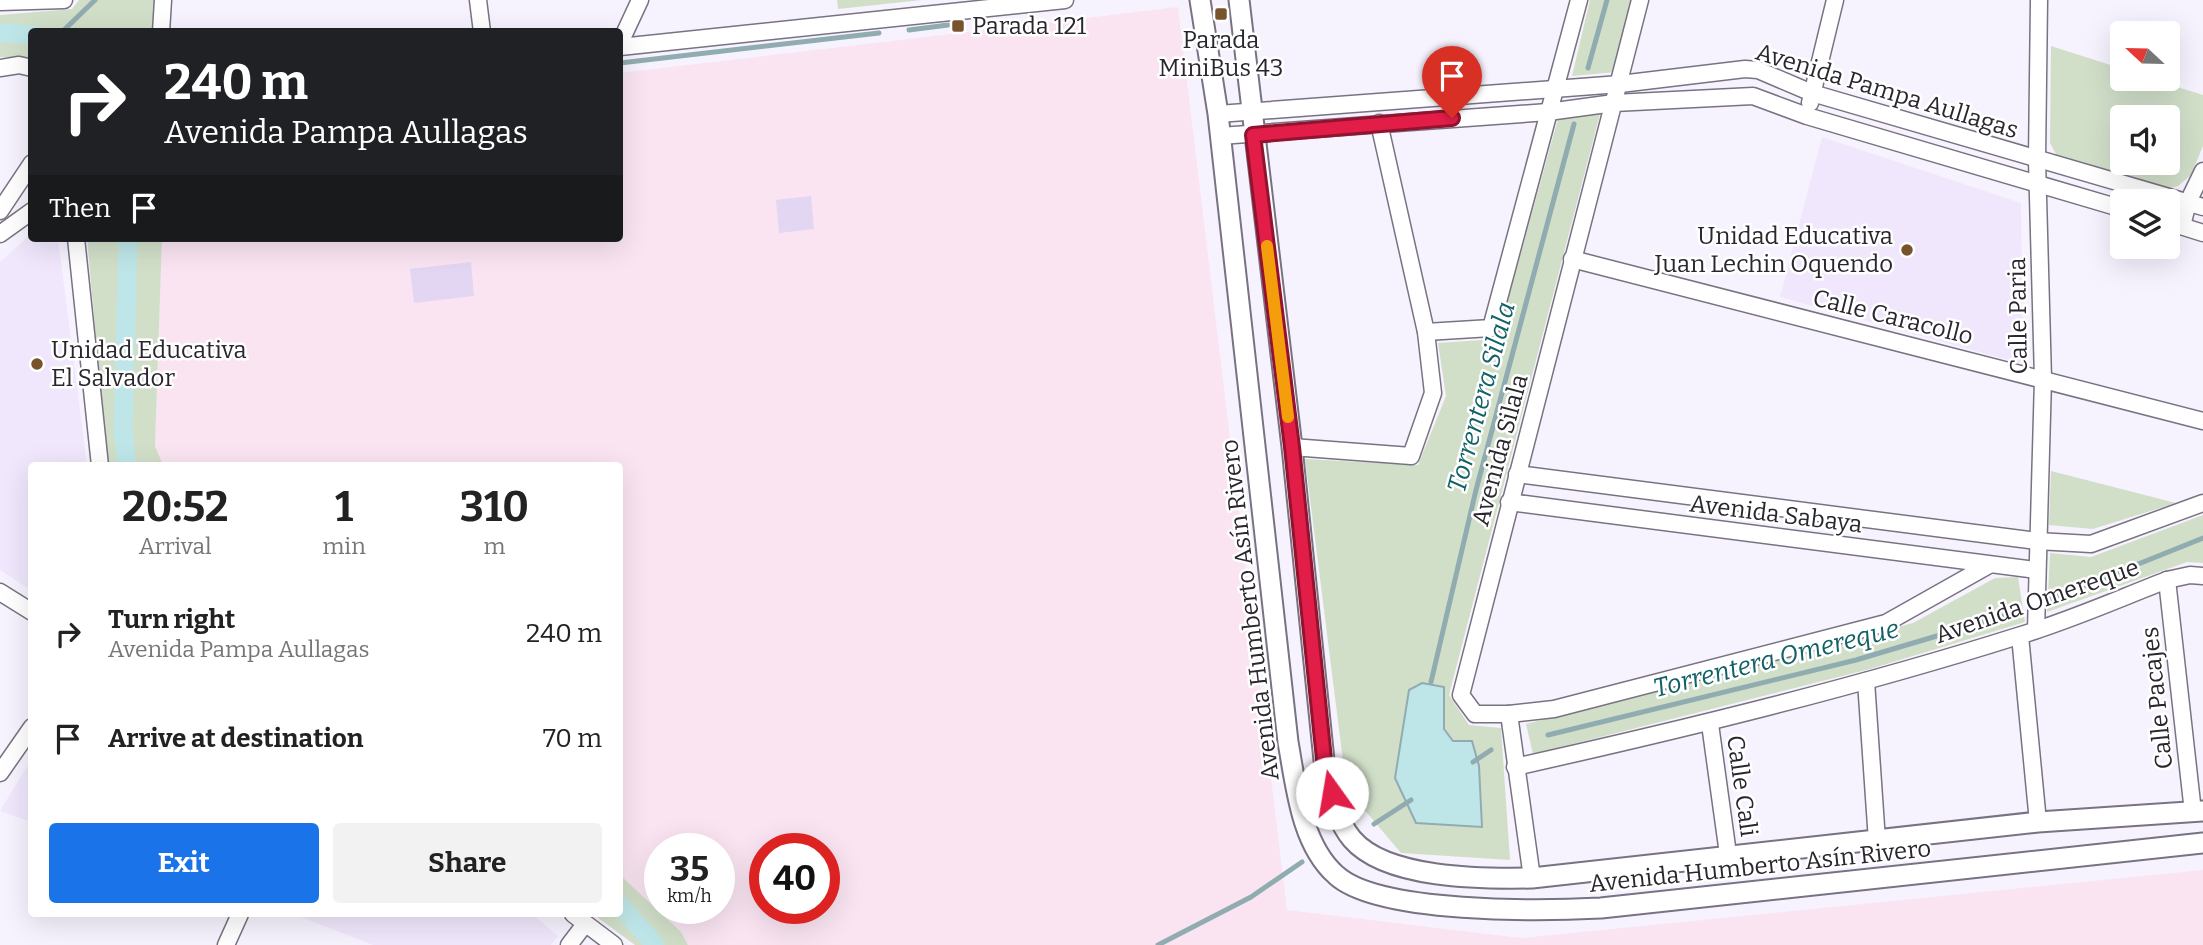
<!DOCTYPE html>
<meta charset="utf-8">
<style>
body{margin:0;font-family:Bitter,serif;background:#f2f2f2;color:#222;height:100vh;display:flex;flex-direction:column;font-size:26px;white-space:nowrap}
*{box-sizing:border-box;margin:0}
p{font-size:23px;color:#767676}
.icon{flex:none;width:38px;height:38px;fill:none;stroke:currentColor;stroke-width:2;stroke-linecap:round;stroke-linejoin:round}
.map{position:relative;flex:1;overflow:hidden}
.details{position:absolute;left:28px;top:462px;width:595px;height:455px;display:flex;flex-direction:column;background:#fff;border-radius:7px;box-shadow:0 7px 28px #0002}
.details>*{flex:none}
.hud{position:absolute;left:28px;top:28px;width:595px;height:214px;border-radius:7px;box-shadow:0 7px 28px #0002;background:#202124;color:#fff;overflow:hidden}
.needle{width:46px;rotate:292deg}
.controls{position:absolute;left:2110px;top:21px;display:grid;gap:14px}
.controls a{display:grid;place-items:center;width:70px;height:70px;border-radius:7px;background:#fff;box-shadow:0 7px 28px #0002;font-size:35px}
.speed{position:absolute;left:644px;top:833px;display:flex;gap:14px;font-size:35px;font-weight:700;text-align:center}
.speed>*{display:grid;place-content:center;width:91px;height:91px;border-radius:50%;background:#fff;box-shadow:0 7px 28px #0002;line-height:1}
.speed small{font-size:18px;font-weight:400}
.speed .limit{border:10px solid #d22;background:#fff;color:#111}
.pin{position:absolute;display:grid;place-items:center;width:60px;height:60px;color:#fff;margin:-72px -30px;border-radius:50% 50% 50% 0;rotate:-45deg;box-shadow:0 0 7px #0007}
.pin .icon{rotate:45deg}
.me{position:absolute;width:77px;margin:-38px;rotate:347deg;stroke-linejoin:round;filter:drop-shadow(0 0 5px #0008)}
.turn{display:flex;align-items:center;gap:24px;height:147px;padding:0 21px;font-size:32px}
.turn .icon{width:91px;height:91px;stroke-width:2.5}
.turn b{display:block;font-size:49px;line-height:60px}
.then{display:flex;align-items:center;height:66px;padding:0 21px;background:#0003;gap:14px;font-size:26px}
.eta{display:flex;justify-content:space-evenly;align-items:center;height:119px;text-align:center}
.eta b{font-size:42px;font-weight:700;line-height:49px}
.cta{display:flex;gap:14px;margin-top:auto;padding:14px 21px}
.cta a{flex:1;height:80px;border-radius:7px;background:#1a73e8;color:#fff;font-size:28px;font-weight:700;line-height:80px;text-align:center}
.cta a+a{background:#f2f2f2;color:#222}
ul{padding:0;list-style:none}
li{display:flex;align-items:center;gap:21px;height:105px;padding:0 21px}
li div{flex:1}
li b{display:block;font-size:26px}
li em{font-style:normal}
.map>svg:first-child{display:block}
</style>
<div class="map">
<svg width="2203" height="945" viewBox="0 0 2203 945">
<rect width="100%" height="100%" fill="#f7f3fe"/>
<path fill="#fae4f2" fill-rule="evenodd" d="M 1178,7 L 1287,910 L 1521,938 L 2203,870 L 2203,945 L 688,945 L 681,932 L 620,875 L 620,466 L 163,466 L 155,446 L 162,238 L 620,238 L 620,73 ZM 660,849 L 719,849 L 719,908 L 660,908 ZM 765,849 L 824,849 L 824,908 L 765,908 Z"/>
<g fill="#f0e7fc">
<path d="M 1822,137 L 2021,203 L 2023,364 L 1780,297 Z"/>
<path d="M 31,234 L 32,238 L 58,238 L 87,465 L 32,466 L 31,590 L 0,570 L 0,262 Z"/>
<path d="M 31,760 L 31,822 L 0,811 Z"/>
<path d="M 293,914 L 532,914 L 558,936 L 551,945 L 373,945 Z"/>
</g>
<g fill="#d1dfc9" fill-rule="evenodd">
<path d="M 79,0 L 155,0 L 153,31 L 32,32 L 31,58 L 0,57 L 0,15 L 72,9 Z"/>
<path d="M 837,0 L 922,0 L 838,9 Z"/>
<path d="M 1590,0 L 1635,0 L 1617,72 L 1572,76 Z"/>
<path d="M 2051,46 L 2123,69 L 2123,79 L 2152,79 L 2203,95 L 2203,146 L 2191,175 L 2178,186 L 2162,190 L 2057,156 L 2050,143 ZM 2123,117 L 2168,117 L 2168,163 L 2123,163 Z"/>
<path d="M 1600,114 L 1449,695 L 1469,725 L 1501,728 L 1510,860 L 1401,853 L 1356,800 L 1345,777 L 1305,459 L 1418,465 L 1446,396 L 1438,343 L 1497,339 L 1558,119 Z"/>
<path d="M 87,238 L 162,238 L 155,446 L 163,465 L 107,464 Z"/>
<path d="M 2051,471 L 2176,503 L 2093,529 L 2049,525 Z"/>
<path d="M 2203,515 L 2203,563 L 2187,562 L 2047,612 L 2050,553 L 2091,557 Z"/>
<path d="M 2018,577 L 2025,622 L 1870,669 L 1533,754 L 1526,724 L 1913,623 L 1995,578 Z"/>
<path d="M 620,875 L 681,932 L 688,945 L 635,945 L 593,914 L 620,914 Z"/>
</g>
<path fill="#bee6e8" stroke="#91acb0" stroke-width="2" d="M 1422,683 L 1444,687 L 1444,729 L 1453,741 L 1472,741 L 1479,766 L 1482,827 L 1416,823 L 1395,778 L 1409,690 Z"/>
<g fill="none" stroke-linecap="round" stroke-linejoin="round">
<g stroke="#91acb0" stroke-width="5">
<path d="M 909,30 L 948,25"/>
<path d="M 62,32 L 95,0"/>
<path d="M 620,63 L 879,33"/>
<path d="M 1588,68 L 1607,0"/>
<path d="M 2051,599 L 2203,538"/>
<path d="M 1431,682 L 1476,490 L 1574,124"/>
<path d="M 1548,735 L 1856,660 L 2014,613"/>
<path d="M 1473,762 L 1491,750"/>
<path d="M 1374,824 L 1411,800"/>
<path d="M 1158,945 L 1251,897 L 1302,862"/>
</g>
<g stroke="#bee6e8" stroke-width="19">
<path d="M 0,33 L 32,35"/>
<path d="M 127,466 L 123,431 L 128,238"/>
<path d="M 620,905 L 655,945"/>
</g>
</g>
<g fill="#e2d6f3">
<path d="M 811,196 L 814,229 L 779,233 L 776,200 Z"/>
<path d="M 471,262 L 474,296 L 414,303 L 410,269 Z"/>
</g>
<g fill="none" stroke-linecap="round" stroke-linejoin="round">
<defs>
<g id="minor">
<path d="M 478,0 L 482,32"/>
<path d="M 1640,0 L 1461,695 L 1475,714 L 1509,714 L 1554,709 L 1886,623 L 1989,565"/>
<path d="M 0,2 L 64,0"/>
<path d="M 161,32 L 163,0"/>
<path d="M 620,43 L 640,0"/>
<path d="M 620,47 L 1065,0"/>
<path d="M 0,68 L 19,65 L 32,68"/>
<path d="M 1810,103 L 1835,0"/>
<path d="M 1218,114 L 1620,84 L 1745,69 L 1758,70 L 1812,93 L 2203,207"/>
<path d="M 1220,136 L 1548,112 L 1614,103 L 1753,96 L 1807,116 L 2123,209"/>
<path d="M 0,211 L 32,163"/>
<path d="M 2168,222 L 2203,233"/>
<path d="M 2182,226 L 2188,202 L 2203,171"/>
<path d="M 0,234 L 32,211"/>
<path d="M 76,238 L 100,466"/>
<path d="M 1572,259 L 2203,421"/>
<path d="M 1426,332 L 1491,328 L 1579,0"/>
<path d="M 1292,447 L 1411,456 L 1433,393 L 1426,332 L 1379,123"/>
<path d="M 1517,474 L 2037,541 L 2091,544 L 2203,503"/>
<path d="M 1509,502 L 2036,570"/>
<path d="M 2167,580 L 2193,812"/>
<path d="M 0,592 L 32,612"/>
<path d="M 2036,630 L 2043,379 L 2037,160 L 2039,0"/>
<path d="M 2020,636 L 2038,822"/>
<path d="M 1866,681 L 1877,841"/>
<path d="M 1509,714 L 1532,878"/>
<path d="M 1710,724 L 1728,854"/>
<path d="M 1515,767 C 1685,729 1853,688 2018,636 C 2069,621 2118,599 2167,580 L 2190,575 L 2203,576"/>
<path d="M 0,773 L 32,727"/>
<path d="M 573,914 L 614,945"/>
<path d="M 226,945 L 240,914"/>
<path d="M 569,945 L 585,924"/>
</g>
<g id="tertiary">
<path d="M 1200,0 L 1218,114 L 1288,742 C 1296,786 1301,844 1336,875 C 1378,914 1543,911 1601,908 L 2203,843"/>
<path d="M 1239,0 L 1292,447 L 1325,770 C 1331,793 1336,820 1352,839 C 1386,879 1482,879 1532,878 L 2038,822 L 2203,811"/>
</g>
</defs>
<use href="#minor" stroke="#797282" stroke-width="19"/>
<use href="#tertiary" stroke="#797282" stroke-width="23"/>
<use href="#minor" stroke="#fff" stroke-width="16"/>
<use href="#tertiary" stroke="#fff" stroke-width="19"/>
</g>
<g fill="none" stroke-linecap="round" stroke-linejoin="round">
<defs>
<path id="route" d="M 1332,793 L 1325,769 L 1292,447 L 1253,135 L 1452,118"/>
</defs>
<use href="#route" stroke="#92132f" stroke-width="18"/>
<use href="#route" stroke="#e11d48" stroke-width="12"/>
<path stroke="#f59e0b" stroke-width="12" d="M 1267,246 L 1288,417"/>
</g>
<g fill="#77542c" stroke="#fff" stroke-width="2.5">
<rect x="1214" y="7" width="14" height="14" rx="3.5"/>
<rect x="951" y="19" width="14" height="14" rx="3.5"/>
<circle cx="1907" cy="250" r="7"/>
<circle cx="37" cy="364" r="7"/>
</g>
<g text-anchor="middle" stroke-width="5" stroke-linejoin="round" paint-order="stroke">
<g font-size="24" fill="#29262d" stroke="#fff" text-anchor="start">
<text x="972" y="34">Parada 121</text>
<text x="1221" y="48" text-anchor="middle">Parada<tspan x="1221" dy="28">MiniBus 43</tspan></text>
<text x="1893" y="244" text-anchor="end">Unidad Educativa<tspan x="1893" dy="28">Juan Lechin Oquendo</tspan></text>
<text x="51" y="358">Unidad Educativa<tspan x="51" dy="28">El Salvador</tspan></text>
</g>
<g font-size="24" fill="#29262d" stroke="#fff">
<text transform="translate(1887 91) rotate(17)" y="8">Avenida Pampa Aullagas</text>
<text transform="translate(2018 316) rotate(-91)" y="8">Calle Paria</text>
<text transform="translate(1893 317) rotate(14)" y="8">Calle Caracollo</text>
<text transform="translate(1500 450) rotate(-75)" y="8">Avenida Silala</text>
<text transform="translate(1776 514) rotate(7)" y="8">Avenida Sabaya</text>
<text transform="translate(2037 601) rotate(-19)" y="8">Avenida Omereque</text>
<text transform="translate(1250 610) rotate(-97)" y="8">Avenida Humberto Asín Rivero</text>
<text transform="translate(2157 698) rotate(-96)" y="8">Calle Pacajes</text>
<text transform="translate(1742 786) rotate(82)" y="8">Calle Cali</text>
<text transform="translate(1760 866) rotate(-6)" y="8">Avenida Humberto Asín Rivero</text>
</g>
<g font-size="26" font-style="italic" fill="#126166" stroke="#fff">
<text transform="translate(1481 397) rotate(-75)" y="9">Torrentera Silala</text>
<text transform="translate(1776 658) rotate(-14)" y="9">Torrentera Omereque</text>
</g>
</g>
</svg>
<div class="controls">
<a><svg class="needle" viewBox="-14 -14 28 28"><path d="M0-13l5 13h-10z" fill="#e53935"/><path d="M0 13l5-13h-10z" fill="#767676"/></svg></a>
<a><svg class="icon" aria-label="sound" viewBox="0 0 24 24"><path d="M4 9h4l5-4v14l-5-4H4zM17 9q2 3 0 6"/></svg></a>
<a><svg class="icon" aria-label="layers" viewBox="0 0 24 24"><path d="M12 4l9 5-9 5-9-5zM3 14l9 5 9-5"/></svg></a>
</div>
<div class="speed"><div>35<small>km/h</small></div><div class="limit">40</div></div>
<div class="pin" style="left:1452px;top:118px;background:#d93025"><svg class="icon" aria-label="arrive" viewBox="0 0 24 24"><path d="M6 21V4h12l-3 4 3 4H6"/></svg></div>
<svg class="me" style="left:1332px;top:793px" viewBox="-20 -20 40 40"><circle r="19" fill="#fff"/><path d="M0-13L10 11 0 6-10 11z" fill="#e11d48"/></svg>
<div class="hud">
<div class="turn"><svg class="icon" aria-label="right" viewBox="0 0 24 24"><path d="M7 20v-9h11M14 6l5 5-5 5"/></svg><div><b>240 m</b>Avenida Pampa Aullagas</div></div>
<div class="then">Then<svg class="icon" aria-label="arrive" viewBox="0 0 24 24"><path d="M6 21V4h12l-3 4 3 4H6"/></svg></div>
</div>
<section class="details">
<div class="eta">
<div><b>20:52</b><p>Arrival</p></div>
<div><b>1</b><p>min</p></div>
<div><b>310</b><p>m</p></div>
</div>
<ul>
<li><svg class="icon" aria-label="right" viewBox="0 0 24 24"><path d="M7 20v-9h11M14 6l5 5-5 5"/></svg><div><b>Turn right</b><p>Avenida Pampa Aullagas</p></div><em>240 m</em></li>
<li><svg class="icon" aria-label="arrive" viewBox="0 0 24 24"><path d="M6 21V4h12l-3 4 3 4H6"/></svg><div><b>Arrive at destination</b></div><em>70 m</em></li>
</ul>
<div class="cta"><a>Exit</a><a>Share</a></div>
</section>
</div>
